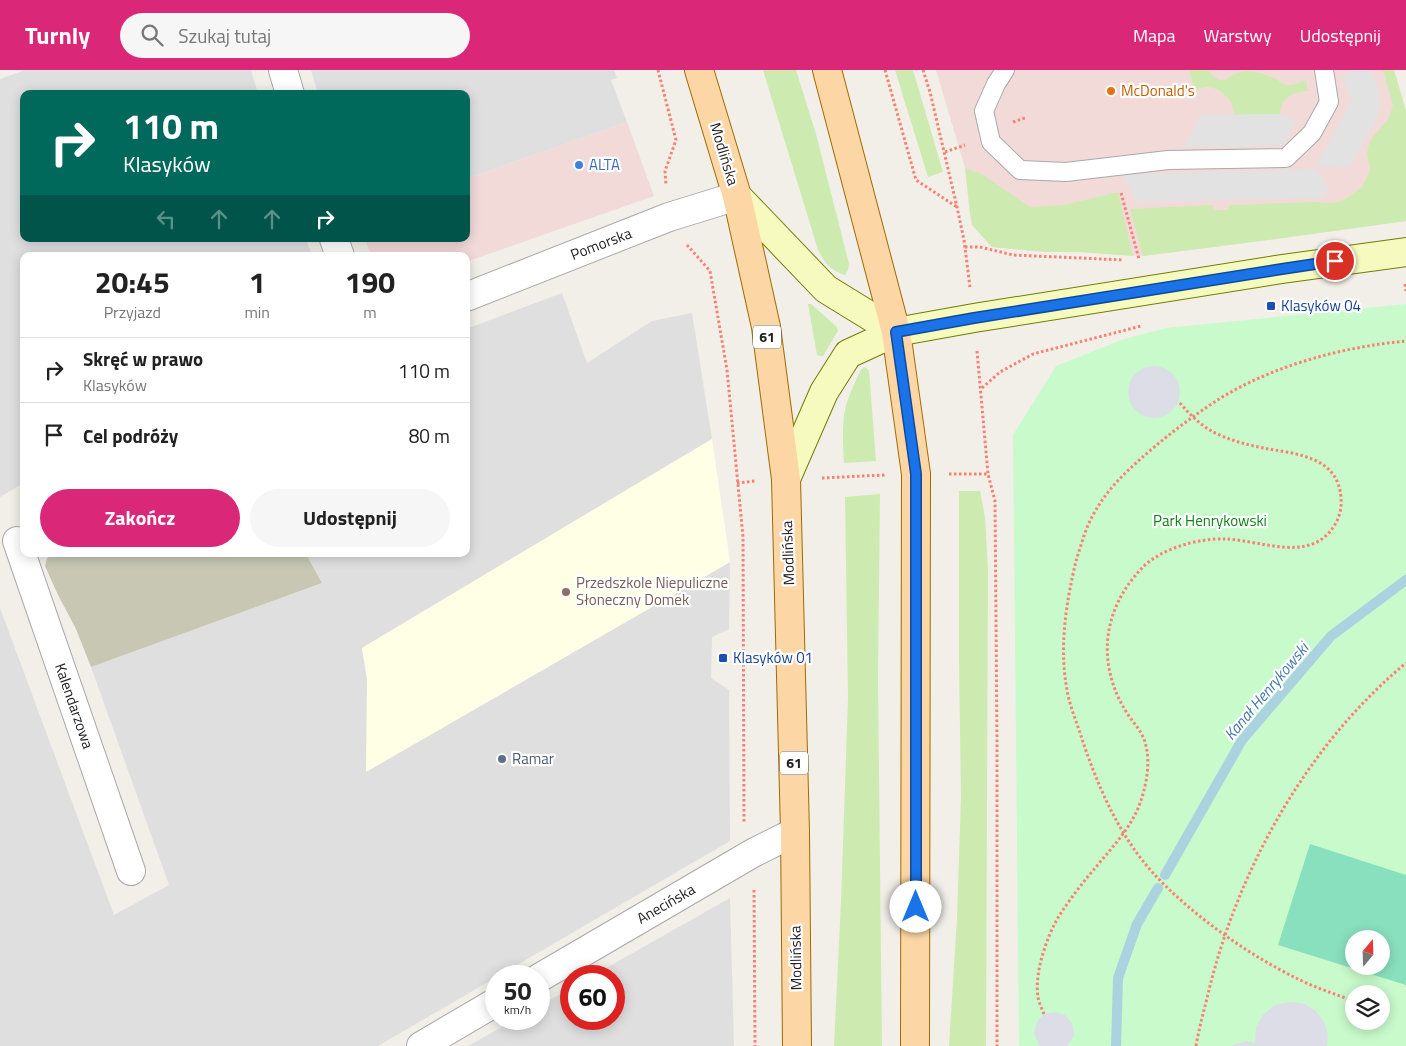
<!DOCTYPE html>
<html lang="pl">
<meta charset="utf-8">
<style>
body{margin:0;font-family:"Titillium Web",sans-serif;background:#f6f6f6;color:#222;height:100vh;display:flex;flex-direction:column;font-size:19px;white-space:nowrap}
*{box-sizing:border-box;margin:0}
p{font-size:16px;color:#767676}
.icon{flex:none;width:28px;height:28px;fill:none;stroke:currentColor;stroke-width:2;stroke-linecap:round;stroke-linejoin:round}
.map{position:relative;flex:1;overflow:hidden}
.drawer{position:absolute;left:20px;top:182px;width:450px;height:305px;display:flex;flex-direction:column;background:#fff;border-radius:10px;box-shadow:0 2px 12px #0003}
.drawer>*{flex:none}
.guide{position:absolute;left:20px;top:20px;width:450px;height:152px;border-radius:10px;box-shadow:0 2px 12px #0003;background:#00695c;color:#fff;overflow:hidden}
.needle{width:32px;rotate:19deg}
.controls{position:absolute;left:1345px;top:860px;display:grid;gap:10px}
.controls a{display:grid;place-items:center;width:45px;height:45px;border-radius:50%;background:#fff;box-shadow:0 2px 12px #0003;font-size:25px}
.speed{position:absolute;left:485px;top:895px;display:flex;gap:10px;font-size:25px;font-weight:700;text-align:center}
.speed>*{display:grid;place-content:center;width:65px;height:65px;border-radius:50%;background:#fff;box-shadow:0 2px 12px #0003;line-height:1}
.speed small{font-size:12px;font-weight:400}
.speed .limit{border:8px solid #d22;background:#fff;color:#111}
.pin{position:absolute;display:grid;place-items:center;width:42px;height:42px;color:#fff;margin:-21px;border:2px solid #fff;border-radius:50%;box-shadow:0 1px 5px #0007}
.me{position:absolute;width:55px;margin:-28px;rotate:0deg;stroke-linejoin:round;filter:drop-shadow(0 0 4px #0008)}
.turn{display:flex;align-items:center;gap:18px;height:105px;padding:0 20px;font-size:22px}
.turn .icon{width:65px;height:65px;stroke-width:2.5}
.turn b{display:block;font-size:35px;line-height:42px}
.lanes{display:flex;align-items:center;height:48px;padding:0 20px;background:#0003;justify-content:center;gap:25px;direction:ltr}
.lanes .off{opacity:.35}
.eta{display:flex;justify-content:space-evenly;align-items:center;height:85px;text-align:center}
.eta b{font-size:30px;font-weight:700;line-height:35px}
.button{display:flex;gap:10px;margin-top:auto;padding:10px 20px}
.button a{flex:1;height:58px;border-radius:30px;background:#db2777;color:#fff;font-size:20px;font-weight:700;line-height:58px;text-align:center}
.button a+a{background:#f6f6f6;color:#222}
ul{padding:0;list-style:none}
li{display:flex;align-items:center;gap:15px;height:65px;padding:0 20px;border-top:1px solid #e0e0e0}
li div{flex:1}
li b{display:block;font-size:19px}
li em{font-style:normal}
header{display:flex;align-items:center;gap:30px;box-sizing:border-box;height:70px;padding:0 25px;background:#db2777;color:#fff}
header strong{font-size:24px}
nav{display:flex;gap:28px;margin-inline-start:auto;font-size:18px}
.search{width:350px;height:45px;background:#f6f6f6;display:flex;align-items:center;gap:12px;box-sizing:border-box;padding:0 18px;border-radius:28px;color:#767676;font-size:19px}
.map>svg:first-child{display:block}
</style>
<header>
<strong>Turnly</strong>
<div class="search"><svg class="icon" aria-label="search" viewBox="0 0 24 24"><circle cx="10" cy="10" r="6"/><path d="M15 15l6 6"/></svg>Szukaj tutaj</div>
<nav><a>Mapa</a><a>Warstwy</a><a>Udostępnij</a></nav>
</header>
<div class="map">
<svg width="1406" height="976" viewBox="0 0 1406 976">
<rect width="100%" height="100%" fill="#f2efe9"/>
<g fill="#e0dfdf">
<path d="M 25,0 L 251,0 L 258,24 L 24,24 L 24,169 L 306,169 L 312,186 L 24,186 L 24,413 L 0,427 L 0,9 Z"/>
<path d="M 311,0 L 614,0 L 617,8 L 611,10 L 627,52 L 466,109 L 466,24 L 318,24 Z"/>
<path d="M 562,223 L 587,293 L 652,251 L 692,243 L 712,369 L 362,578 L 367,609 L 367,701 L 730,492 L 729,559 L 712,567 L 711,608 L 729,620 L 730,771 L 378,976 L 0,976 L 0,538 L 114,845 L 169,815 L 91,597 L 322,513 L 306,484 L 466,484 L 466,259 Z"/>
<path d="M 730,828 L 734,976 L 468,976 L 516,949 L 539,949 L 539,936 L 571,918 L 571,949 L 614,949 L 614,906 L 592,906 Z"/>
</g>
<g fill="#f2dad9">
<path d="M 936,0 L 1394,0 L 1406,41 L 1406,151 L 1283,168 L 1143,186 L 1079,182 L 1046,182 L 992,177 L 972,155 L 970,143 L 965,98 Z"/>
<path d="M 627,52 L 654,126 L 466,192 L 466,186 L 371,186 L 365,169 L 466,169 L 466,109 Z"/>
</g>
<path fill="#ffffe5" d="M 712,369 L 730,492 L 366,702 L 367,609 L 362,578 Z"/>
<path fill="#c7c7b4" d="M 54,484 L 306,484 L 322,513 L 91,597 L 76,559 L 58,525 L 45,496 L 47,488 Z"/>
<g fill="#cdebb0">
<path d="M 763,0 L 796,0 L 816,64 L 849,194 L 848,200 L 845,205 C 831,201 825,193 818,180 Z"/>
<path d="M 895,0 L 913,0 L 943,102 L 928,107 Z"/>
<path d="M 1189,0 L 1208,0 C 1223,22 1230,1 1246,1 C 1256,1 1267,5 1276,9 C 1280,11 1283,14 1287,15 C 1293,16 1300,12 1306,10 L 1308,21 C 1294,22 1280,27 1280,44 L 1234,45 C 1234,31 1221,18 1208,17 C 1204,17 1199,19 1195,20 Z"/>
<path d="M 1383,0 L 1394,0 L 1406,41 L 1406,151 L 1283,168 L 1143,186 L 1130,139 L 1213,135 L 1214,140 L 1227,140 L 1230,135 L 1317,132 L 1334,133 L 1344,130 L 1361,118 L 1367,107 L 1370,98 L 1367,84 L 1368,77 L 1372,68 L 1389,48 L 1393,35 Z"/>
<path d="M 965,98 L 982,104 L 1030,137 L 1064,135 L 1118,122 L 1133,186 L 1079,182 L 1046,182 L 992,177 L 972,155 L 970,143 Z"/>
<path d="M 808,234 L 811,234 L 837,257 L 838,261 L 823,286 L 820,286 L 817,285 Z"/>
<path d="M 864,297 L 869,300 L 876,391 L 844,393 C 843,377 842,361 844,345 C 846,330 854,315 860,301 Z"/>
<path d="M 959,421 L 980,421 L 985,447 L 988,500 L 986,976 L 949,976 L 957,848 L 961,727 L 959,593 Z"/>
<path d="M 880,424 L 878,609 L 882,976 L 834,976 L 841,831 L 848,628 L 845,427 Z"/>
</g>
<path fill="#c8facc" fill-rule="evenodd" d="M 1406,234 L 1406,976 L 1019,976 L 1013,365 L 1056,296 L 1124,269 L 1166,258 ZM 1354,869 L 1381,869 L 1381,896 L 1354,896 ZM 1354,924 L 1381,924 L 1381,951 L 1354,951 Z"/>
<path fill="#88e0be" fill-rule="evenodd" d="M 1310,774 L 1406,805 L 1406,915 L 1278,875 ZM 1354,869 L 1381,869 L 1381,896 L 1354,896 Z"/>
<g fill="#e2e2e2">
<path d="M 1352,0 L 1370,0 L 1379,20 L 1379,44 L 1350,97 L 1316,96 L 1352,31 L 1342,7 Z"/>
<path d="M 1283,44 L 1296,51 L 1285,75 L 1183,78 L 1201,45 Z"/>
<path d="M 1316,99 L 1330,120 L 1318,128 L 1136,132 L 1123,104 Z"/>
</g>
<g fill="#dddde8">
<circle cx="1154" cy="322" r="26"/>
<path d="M 1288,932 L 1302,933 L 1315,940 L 1324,951 L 1328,964 L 1327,976 L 1231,976 L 1246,971 L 1255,973 L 1256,957 L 1263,945 L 1274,936 Z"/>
<path d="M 1055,942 L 1065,945 L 1072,953 L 1074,965 L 1067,976 L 1040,976 L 1037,971 L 1034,963 L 1037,952 L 1044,944 Z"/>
</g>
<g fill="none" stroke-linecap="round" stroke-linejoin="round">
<g stroke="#aad3df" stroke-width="10">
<path d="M 1165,805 L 1242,670 L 1331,566 L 1406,510"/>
<path d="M 1116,976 L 1118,908 L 1137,854 L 1158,818"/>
</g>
<defs>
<path id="lane" d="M 1005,0 L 996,14 L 984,41 L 991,72 L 1020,100 L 1066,102 L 1168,90 L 1286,88 L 1312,63 L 1329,32 L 1324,0"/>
<g id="street">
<path d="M 283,0 L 290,24"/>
<path d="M 334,169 L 340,186"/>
<path d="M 466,227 L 669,147 L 737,126"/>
<path d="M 17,471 L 131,801"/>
<path d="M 539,908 L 753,783 L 795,762"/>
<path d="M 421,976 L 496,932"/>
</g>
<g id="secondary">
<path d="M 737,126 L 826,219 L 896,262"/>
<path d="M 786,409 L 824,322 L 848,284 L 896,262 L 974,248 L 1282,199 L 1406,182"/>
</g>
<g id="primary">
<path d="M 699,0 L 737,126 L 766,257 L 786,409 L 795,762 L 797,976"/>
<path d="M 827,0 L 896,262 L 916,404 L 915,976"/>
</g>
</defs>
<use href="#lane" stroke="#a9a9a9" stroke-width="20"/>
<use href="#street" stroke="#a9a9a9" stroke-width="30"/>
<use href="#secondary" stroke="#707d05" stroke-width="30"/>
<use href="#primary" stroke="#a06b00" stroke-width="30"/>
<g stroke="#fa8072" stroke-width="3" stroke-dasharray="2.5 2.5" stroke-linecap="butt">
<path d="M 658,0 L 676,70 L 665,101 L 666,115"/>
<path d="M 885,0 L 916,110 L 957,137"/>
<path d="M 923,0 L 930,22 L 957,137 L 964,170 L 970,217"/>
<path d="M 1013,52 L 1025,48"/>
<path d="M 945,82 L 965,75"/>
<path d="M 1121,123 L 1139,189"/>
<path d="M 687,175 L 710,201 L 727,300 L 743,467 L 744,753"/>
<path d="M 965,177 L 980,177 L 1013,185 L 1123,190"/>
<path d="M 1405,214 L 1406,221"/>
<path d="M 977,281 L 988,404 L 995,431 L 997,671 L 997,976"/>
<path d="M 982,318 L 1000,302 L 1033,284 L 1141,256"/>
<path d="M 949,404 L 988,404"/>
<path d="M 822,408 L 885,405"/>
<path d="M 737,413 L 755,411"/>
<path d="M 754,820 L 755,976"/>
<path d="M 1354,931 C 1335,924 1316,918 1298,909 C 1247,884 1192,845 1154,804 C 1120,767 1099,719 1083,672 C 1078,655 1070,638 1067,620 C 1059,577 1066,533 1076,491 C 1081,476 1085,459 1093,445 C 1108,417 1129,399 1153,378 C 1172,362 1192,347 1213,333 C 1267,297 1341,277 1406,271"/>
<path d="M 1044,944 C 1042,939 1039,933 1038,927 C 1034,903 1047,866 1059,846 C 1070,829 1083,812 1096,797 C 1114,775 1134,755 1142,727 C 1147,711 1150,692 1146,676 C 1143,661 1132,652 1125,640 C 1096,591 1103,538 1143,497 C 1162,478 1199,468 1225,469 C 1261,470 1310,494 1334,456 C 1339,449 1342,438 1341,429 C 1339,386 1296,384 1263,378 C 1249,375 1236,372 1222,366 C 1204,359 1192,347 1179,332"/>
<path d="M 1196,976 C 1199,958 1204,941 1208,924 C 1238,799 1307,675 1406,593"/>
</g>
<use href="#lane" stroke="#fff" stroke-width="18"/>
<use href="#street" stroke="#fff" stroke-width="28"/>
<use href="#secondary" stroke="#f7fabf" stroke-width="28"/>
<use href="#primary" stroke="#fcd6a4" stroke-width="28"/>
</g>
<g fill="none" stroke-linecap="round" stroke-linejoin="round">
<defs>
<path id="route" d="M 916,837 L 916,404 L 896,262 L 974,248 L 1282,199 L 1335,191"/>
</defs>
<use href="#route" stroke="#114b97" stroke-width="12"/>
<use href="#route" stroke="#1a73e8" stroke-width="9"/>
</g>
<circle fill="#e8710a" stroke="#fff" stroke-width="2" cx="1111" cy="21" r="5"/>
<circle fill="#3f7fe0" stroke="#fff" stroke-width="2" cx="579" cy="95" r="5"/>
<g fill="#1a4fb4" stroke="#fff" stroke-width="2">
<rect x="1266" y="231" width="10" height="10" rx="2.5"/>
<rect x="718" y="583" width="10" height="10" rx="2.5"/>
</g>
<circle fill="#8d6e63" stroke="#fff" stroke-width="2" cx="566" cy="522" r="5"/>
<circle fill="#5c6f8a" stroke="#fff" stroke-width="2" cx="502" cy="689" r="5"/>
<g text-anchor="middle" stroke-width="4.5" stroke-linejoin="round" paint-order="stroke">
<g fill="#fff" stroke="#646464" stroke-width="1">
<rect x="753" y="255.5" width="28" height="23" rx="4"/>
<rect x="780" y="681.5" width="28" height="23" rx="4"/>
</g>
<g font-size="14" font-weight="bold" fill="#222">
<text x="767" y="272">61</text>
<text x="794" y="698">61</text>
</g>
<g font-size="15" fill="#c56008" stroke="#fff" text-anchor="start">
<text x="1121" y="26">McDonald's</text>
</g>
<g font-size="15" fill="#222" stroke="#fff">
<text transform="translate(724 84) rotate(73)" y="5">Modlińska</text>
<text transform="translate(601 174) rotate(-21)" y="5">Pomorska</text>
<text transform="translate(788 483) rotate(-92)" y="5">Modlińska</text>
<text transform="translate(74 636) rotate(71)" y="5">Kalendarzowa</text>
<text transform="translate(666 834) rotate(-30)" y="5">Anecińska</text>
<text transform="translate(796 888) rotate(-91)" y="5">Modlińska</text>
</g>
<g font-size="15" fill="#366cbe" stroke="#fff" text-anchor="start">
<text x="589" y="100">ALTA</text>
</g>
<g font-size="15" fill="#164399" stroke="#fff" text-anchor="start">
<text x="1281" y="241">Klasyków 04</text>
<text x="733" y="593">Klasyków 01</text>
</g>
<g font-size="15" fill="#0c8416" stroke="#fff">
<text x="1210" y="456">Park Henrykowski</text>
</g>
<g font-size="15" fill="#785e54" stroke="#fff" text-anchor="start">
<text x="576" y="518">Przedszkole Niepuliczne<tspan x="576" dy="17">Słoneczny Domek</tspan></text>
</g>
<g font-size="15" fill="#4e5e75" stroke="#fff" text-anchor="start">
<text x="512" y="694">Ramar</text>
</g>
<g font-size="16" font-style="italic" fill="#4a7aab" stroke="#fff">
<text transform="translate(1266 621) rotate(-50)" y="6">Kanał Henrykowski</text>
</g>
</g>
</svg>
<div class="controls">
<a><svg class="needle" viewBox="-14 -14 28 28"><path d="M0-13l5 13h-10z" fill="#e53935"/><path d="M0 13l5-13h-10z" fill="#767676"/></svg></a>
<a><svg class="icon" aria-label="layers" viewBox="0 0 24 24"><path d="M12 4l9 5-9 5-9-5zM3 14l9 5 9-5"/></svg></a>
</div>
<div class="speed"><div>50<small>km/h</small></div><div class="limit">60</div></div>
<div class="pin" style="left:1335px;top:191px;background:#d93025"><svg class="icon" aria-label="arrive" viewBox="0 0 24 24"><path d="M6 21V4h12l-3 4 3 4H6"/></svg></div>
<svg class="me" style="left:916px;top:837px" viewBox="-20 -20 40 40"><circle r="19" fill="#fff"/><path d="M0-13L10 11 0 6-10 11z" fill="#1a73e8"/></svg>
<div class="guide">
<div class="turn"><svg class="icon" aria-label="right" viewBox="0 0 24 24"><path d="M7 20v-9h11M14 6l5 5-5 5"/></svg><div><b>110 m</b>Klasyków</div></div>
<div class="lanes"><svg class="icon off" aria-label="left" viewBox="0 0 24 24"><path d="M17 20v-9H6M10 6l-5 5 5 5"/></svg><svg class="icon off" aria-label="ahead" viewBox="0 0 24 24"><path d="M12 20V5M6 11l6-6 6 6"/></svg><svg class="icon off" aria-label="ahead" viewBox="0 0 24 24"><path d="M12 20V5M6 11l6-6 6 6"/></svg><svg class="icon" aria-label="right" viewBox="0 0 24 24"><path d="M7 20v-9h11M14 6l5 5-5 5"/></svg></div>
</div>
<section class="drawer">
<div class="eta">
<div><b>20:45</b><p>Przyjazd</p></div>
<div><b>1</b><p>min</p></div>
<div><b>190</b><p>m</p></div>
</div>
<ul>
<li><svg class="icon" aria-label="right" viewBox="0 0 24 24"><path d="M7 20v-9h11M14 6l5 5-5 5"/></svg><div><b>Skręć w prawo</b><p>Klasyków</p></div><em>110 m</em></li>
<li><svg class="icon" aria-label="arrive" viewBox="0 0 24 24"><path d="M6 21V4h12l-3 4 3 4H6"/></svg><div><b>Cel podróży</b></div><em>80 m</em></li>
</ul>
<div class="button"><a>Zakończ</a><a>Udostępnij</a></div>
</section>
</div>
